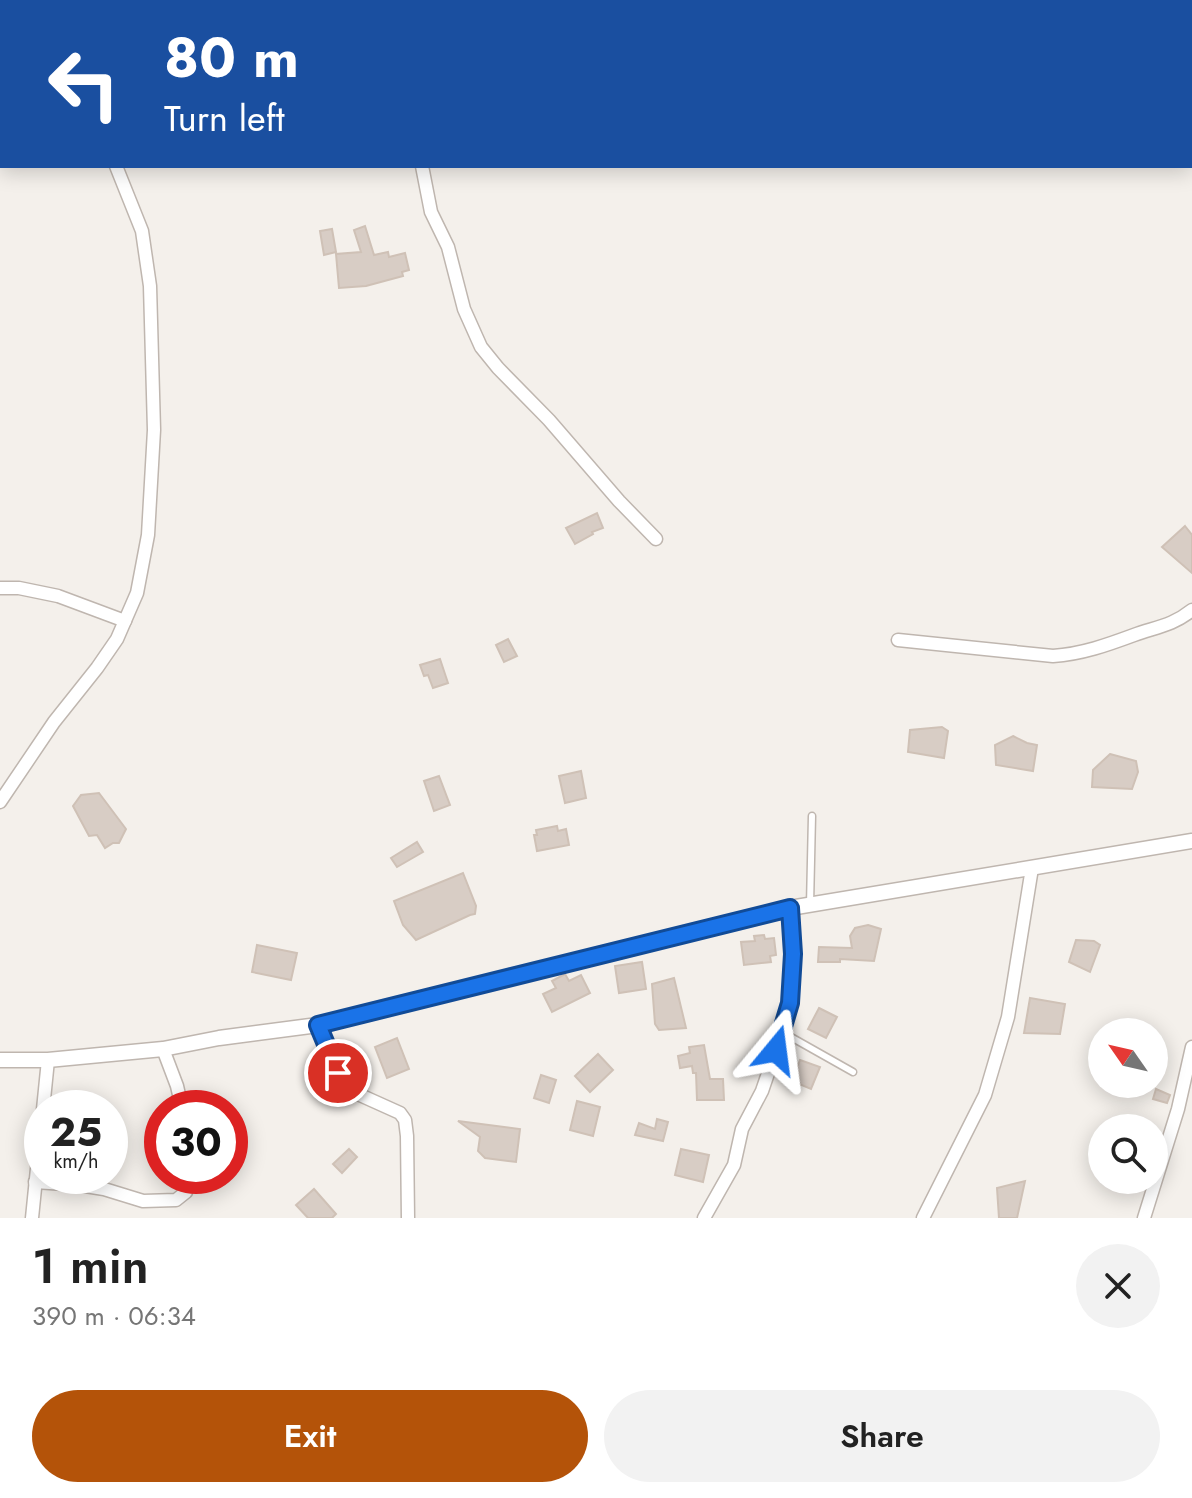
<!DOCTYPE html>
<meta charset="utf-8">
<style>
body{margin:0;font-family:Jost,sans-serif;background:#f2f2f2;color:#222;height:100vh;display:flex;flex-direction:column;font-size:30px;white-space:nowrap}
*{box-sizing:border-box;margin:0}
p{font-size:26px;color:#767676}
.icon{flex:none;width:44px;height:44px;fill:none;stroke:currentColor;stroke-width:2;stroke-linecap:round;stroke-linejoin:round}
.map{position:relative;height:1218px;overflow:hidden}
.drawer{display:flex;flex-direction:column;background:#fff;flex:1}
.drawer>*{flex:none}
.hud{position:absolute;left:0px;top:0px;width:1192px;height:168px;box-shadow:0 4px 20px #0003;background:#1a4fa0;color:#fff;overflow:hidden}
.needle{width:52px;rotate:304deg}
.tools{position:absolute;left:1088px;top:1018px;display:grid;gap:16px}
.tools a{display:grid;place-items:center;width:80px;height:80px;border-radius:50%;background:#fff;box-shadow:0 4px 20px #0003;font-size:40px}
.speed{position:absolute;left:24px;top:1090px;display:flex;gap:16px;font-size:40px;font-weight:700;text-align:center}
.speed>*{display:grid;place-content:center;width:104px;height:104px;border-radius:50%;background:#fff;box-shadow:0 4px 20px #0003;line-height:1}
.speed small{font-size:20px;font-weight:400}
.speed .limit{border:12px solid #d22;background:#fff;color:#111}
.pin{position:absolute;display:grid;place-items:center;width:68px;height:68px;color:#fff;margin:-34px;border:4px solid #fff;border-radius:50%;box-shadow:0 2px 8px #0007}
.me{position:absolute;width:88px;margin:-44px;rotate:16deg;stroke-linejoin:round;filter:drop-shadow(0 0 6px #0008)}
.turn{display:flex;align-items:center;gap:28px;height:168px;padding:0 32px;font-size:36px}
.turn .icon{width:104px;height:104px;stroke-width:2.5}
.turn b{display:block;font-size:56px;line-height:68px}
.round{display:grid;place-items:center;flex:none;width:84px;height:84px;border-radius:42px;background:#f2f2f2}
.headline{display:flex;align-items:center;justify-content:space-between;height:136px;padding:0 32px}
h1{font-size:48px;font-weight:600;line-height:60px}
.button{display:flex;gap:16px;margin-top:auto;padding:16px 32px}
.button a{flex:1;height:92px;border-radius:48px;background:#b45309;color:#fff;font-size:32px;font-weight:600;line-height:92px;text-align:center}
.button a+a{background:#f2f2f2;color:#222}
.map>svg:first-child{display:block}
</style>
<div class="map">
<svg width="1192" height="1218" viewBox="0 0 1192 1218">
<rect width="100%" height="100%" fill="#f4f0eb"/>
<g fill="#d8cdc5" stroke="#cfc1b6" stroke-width="2">
<path d="M 365,226 L 374,255 L 388,252 L 389,257 L 405,253 L 409,270 L 402,272 L 403,276 L 366,286 L 339,288 L 336,254 L 361,252 L 354,230 Z"/>
<path d="M 332,229 L 336,252 L 324,255 L 320,231 Z"/>
<path d="M 597,513 L 603,528 L 592,532 L 593,534 L 575,544 L 566,528 Z"/>
<path d="M 1185,526 L 1192,535 L 1192,573 L 1162,547 Z"/>
<path d="M 508,639 L 517,656 L 504,662 L 496,645 Z"/>
<path d="M 440,659 L 448,683 L 433,688 L 428,675 L 424,676 L 420,665 Z"/>
<path d="M 942,727 L 948,731 L 944,758 L 908,752 L 910,730 Z"/>
<path d="M 1013,736 L 1027,743 L 1037,745 L 1033,771 L 996,765 L 995,745 Z"/>
<path d="M 1110,754 L 1136,761 L 1138,772 L 1132,789 L 1092,787 L 1093,770 Z"/>
<path d="M 581,771 L 586,798 L 565,803 L 559,776 Z"/>
<path d="M 439,776 L 450,805 L 434,811 L 424,781 Z"/>
<path d="M 99,793 L 126,829 L 119,843 L 113,843 L 105,848 L 97,835 L 89,836 L 73,806 L 81,795 Z"/>
<path d="M 557,826 L 558,831 L 566,829 L 569,845 L 537,851 L 534,835 L 537,835 L 536,830 Z"/>
<path d="M 417,842 L 423,852 L 397,867 L 391,858 Z"/>
<path d="M 463,873 L 476,906 L 475,914 L 470,915 L 416,940 L 403,925 L 394,901 Z"/>
<path d="M 868,925 L 881,929 L 874,961 L 840,959 L 840,962 L 818,962 L 819,947 L 852,948 L 850,936 L 855,928 Z"/>
<path d="M 764,935 L 765,939 L 774,938 L 776,955 L 770,956 L 771,962 L 744,965 L 741,942 L 755,941 L 754,936 Z"/>
<path d="M 1076,940 L 1094,941 L 1100,945 L 1090,972 L 1069,962 Z"/>
<path d="M 257,945 L 297,953 L 291,980 L 252,972 Z"/>
<path d="M 642,962 L 646,989 L 619,993 L 615,966 Z"/>
<path d="M 565,974 L 569,981 L 581,975 L 590,993 L 552,1012 L 543,994 L 556,988 L 552,981 Z"/>
<path d="M 674,978 L 686,1028 L 659,1030 L 655,1024 L 652,984 Z"/>
<path d="M 1030,998 L 1065,1004 L 1060,1034 L 1024,1033 Z"/>
<path d="M 819,1008 L 837,1017 L 826,1038 L 808,1029 Z"/>
<path d="M 397,1038 L 409,1069 L 387,1078 L 375,1047 Z"/>
<path d="M 704,1045 L 710,1079 L 723,1079 L 724,1100 L 697,1100 L 696,1073 L 693,1073 L 692,1066 L 680,1068 L 678,1056 L 690,1053 L 689,1047 Z"/>
<path d="M 598,1054 L 613,1070 L 590,1092 L 575,1076 Z"/>
<path d="M 800,1060 L 820,1067 L 811,1089 L 792,1081 Z"/>
<path d="M 541,1075 L 556,1080 L 549,1103 L 534,1098 Z"/>
<path d="M 1156,1089 L 1170,1095 L 1167,1103 L 1153,1099 Z"/>
<path d="M 577,1101 L 600,1107 L 593,1136 L 570,1130 Z"/>
<path d="M 657,1119 L 668,1122 L 663,1141 L 635,1135 L 639,1123 L 655,1129 Z"/>
<path d="M 458,1121 L 520,1129 L 516,1162 L 485,1158 L 478,1151 L 480,1137 Z"/>
<path d="M 349,1149 L 357,1157 L 342,1173 L 333,1164 Z"/>
<path d="M 681,1149 L 709,1155 L 703,1182 L 675,1175 Z"/>
<path d="M 1025,1181 L 1017,1218 L 999,1218 L 997,1188 Z"/>
<path d="M 314,1189 L 336,1214 L 332,1218 L 308,1218 L 296,1205 Z"/>
</g>
<g fill="none" stroke-linecap="round" stroke-linejoin="round">
<defs>
<g id="service">
<path d="M 810,905 L 812,816"/>
<path d="M 782,1032 L 853,1072"/>
</g>
<g id="minor">
<path d="M 292,0 L 301,2"/>
<path d="M 611,0 L 612,2"/>
<path d="M 488,2 L 493,0"/>
<path d="M 802,2 L 802,0"/>
<path d="M 0,6 L 2,10"/>
<path d="M 422,166 L 431,212 L 448,247 L 464,309 L 481,347 L 498,368 L 549,420 L 619,501 L 656,539"/>
<path d="M 0,588 L 19,588 L 58,596 L 125,621"/>
<path d="M 898,640 L 1053,656 C 1082,654 1107,645 1134,635 C 1156,627 1172,626 1192,610"/>
<path d="M 0,802 L 54,722 L 97,668 L 117,639 L 137,593 L 148,535 L 154,430 L 150,286 L 142,231 L 116,166"/>
<path d="M 318,1025 L 338,1073 L 349,1087 L 360,1095 L 400,1113 L 405,1120 L 407,1136 L 408,1218"/>
<path d="M 163,1049 L 177,1086 L 182,1108"/>
<path d="M 35,1182 L 79,1185 L 104,1189 L 143,1201 L 176,1200 L 186,1192 L 184,1176"/>
<path d="M 32,1218 L 48,1060"/>
<path d="M 704,1218 L 734,1165 L 742,1129 L 762,1091 L 782,1032 L 790,1003 L 793,954 L 790,908"/>
<path d="M 923,1218 L 985,1095 L 1008,1017 L 1032,868"/>
<path d="M 1144,1218 L 1178,1109 L 1192,1047"/>
</g>
<path id="tertiary" d="M 0,1060 L 48,1060 L 163,1049 L 219,1038 L 318,1025 L 790,908 L 1192,841"/>
</defs>
<use href="#service" stroke="#bfb6af" stroke-width="9"/>
<use href="#minor" stroke="#bfb6af" stroke-width="15"/>
<use href="#tertiary" stroke="#bfb6af" stroke-width="17"/>
<use href="#service" stroke="#fff" stroke-width="6"/>
<use href="#minor" stroke="#fff" stroke-width="12"/>
<use href="#tertiary" stroke="#fff" stroke-width="14"/>
</g>
<g fill="none" stroke-linecap="round" stroke-linejoin="round">
<defs>
<path id="route" d="M 338,1073 L 318,1025 L 790,908 L 793,954 L 790,1003 L 776,1050"/>
</defs>
<use href="#route" stroke="#114b97" stroke-width="20"/>
<use href="#route" stroke="#1a73e8" stroke-width="14"/>
</g>
</svg>
<div class="tools">
<a><svg class="needle" viewBox="-14 -14 28 28"><path d="M0-13l5 13h-10z" fill="#e53935"/><path d="M0 13l5-13h-10z" fill="#767676"/></svg></a>
<a><svg class="icon" aria-label="search" viewBox="0 0 24 24"><circle cx="10" cy="10" r="6"/><path d="M15 15l6 6"/></svg></a>
</div>
<div class="speed"><div>25<small>km/h</small></div><div class="limit">30</div></div>
<div class="pin" style="left:338px;top:1073px;background:#d93025"><svg class="icon" aria-label="arrive" viewBox="0 0 24 24"><path d="M6 21V4h12l-3 4 3 4H6"/></svg></div>
<svg class="me" style="left:776px;top:1050px" viewBox="-20 -20 40 40"><path d="M0-17L14 15 0 8-14 15z" fill="#1a73e8" stroke="#fff" stroke-width="4"/></svg>
<div class="hud">
<div class="turn"><svg class="icon" aria-label="left" viewBox="0 0 24 24"><path d="M17 20v-9H6M10 6l-5 5 5 5"/></svg><div><b>80 m</b>Turn left</div></div>
</div>
</div>
<section class="drawer">
<div class="headline"><div><h1>1 min</h1><p>390 m · 06:34</p></div><a class="round"><svg class="icon" aria-label="close" viewBox="0 0 24 24"><path d="M6 6l12 12M18 6L6 18"/></svg></a></div>
<div class="button"><a>Exit</a><a>Share</a></div>
</section>
